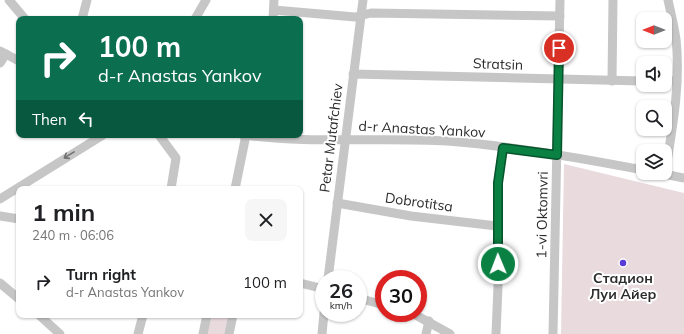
<!DOCTYPE html>
<meta charset="utf-8">
<style>
body{margin:0;font-family:Mulish,sans-serif;background:#f6f6f6;color:#202124;height:100vh;display:flex;flex-direction:column;font-size:15px;white-space:nowrap}
*{box-sizing:border-box;margin:0}
p{font-size:13px;color:#757577}
.icon{flex:none;width:22px;height:22px;fill:none;stroke:currentColor;stroke-width:2;stroke-linecap:round;stroke-linejoin:round}
.map{position:relative;flex:1;overflow:hidden}
.sheet{position:absolute;left:16px;top:186px;width:287px;height:132px;display:flex;flex-direction:column;background:#fff;border-radius:8px;box-shadow:0 1px 3px #0004}
.sheet>*{flex:none}
.hud{position:absolute;left:16px;top:16px;width:287px;height:122px;border-radius:8px;box-shadow:0 1px 3px #0004;background:#0b6e4f;color:#fff;overflow:hidden}
.needle{width:26px;rotate:270deg}
.fabs{position:absolute;left:636px;top:12px;display:grid;gap:8px}
.fabs a{display:grid;place-items:center;width:36px;height:36px;border-radius:8px;background:#fff;box-shadow:0 1px 3px #0004;font-size:20px}
.speed{position:absolute;left:315px;top:270px;display:flex;gap:8px;font-size:20px;font-weight:700;text-align:center}
.speed>*{display:grid;place-content:center;width:52px;height:52px;border-radius:50%;background:#fff;box-shadow:0 1px 3px #0004;line-height:1}
.speed small{font-size:10px;font-weight:400}
.speed .limit{border:6px solid #d22;background:#fff;color:#111}
.pin{position:absolute;display:grid;place-items:center;width:34px;height:34px;color:#fff;margin:-17px;border:2px solid #fff;border-radius:50%;box-shadow:0 1px 4px #0007}
.me{position:absolute;width:44px;margin:-22px;rotate:359deg;stroke-linejoin:round;filter:drop-shadow(0 0 3px #0008)}
.turn{display:flex;align-items:center;gap:14px;height:84px;padding:0 16px;font-size:18px}
.turn .icon{width:52px;height:52px;stroke-width:2.5}
.turn b{display:block;font-size:28px;line-height:34px}
.then{display:flex;align-items:center;height:38px;padding:0 16px;background:#0003;gap:8px;font-size:15px}
.round{display:grid;place-items:center;flex:none;width:42px;height:42px;border-radius:8px;background:#f6f6f6}
.head{display:flex;align-items:center;justify-content:space-between;height:68px;padding:0 16px}
h1{font-size:24px;font-weight:700;line-height:30px}
ul{padding:0;list-style:none}
li{display:flex;align-items:center;gap:12px;height:56px;padding:0 16px}
li div{flex:1}
li b{display:block;font-size:15px}
li em{font-style:normal}
.map>svg:first-child{display:block}
</style>
<div class="map">
<svg width="684" height="334" viewBox="0 0 684 334">
<rect width="100%" height="100%" fill="#fff"/>
<g fill="#e9dade">
<path d="M 564,164 L 684,193 L 684,334 L 561,334 Z"/>
<path d="M 207,315 L 233,315 L 229,334 L 203,334 Z"/>
</g>
<g fill="none" stroke-linecap="round" stroke-linejoin="round">
<g stroke="#c6c6c6" stroke-width="9">
<path d="M 9,0 L 25,19"/>
<path d="M 274,10 L 355,17 L 371,13 L 560,16"/>
<path d="M 82,19 L 87,0"/>
<path d="M 195,19 L 206,0"/>
<path d="M 273,19 L 274,0"/>
<path d="M 0,51 L 19,61"/>
<path d="M 0,63 L 6,54"/>
<path d="M 353,74 L 643,81"/>
<path d="M 612,81 L 613,0"/>
<path d="M 665,81 L 676,81"/>
<path d="M 159,135 L 176,158 L 171,189"/>
<path d="M 243,135 C 311,144 380,137 447,141 C 513,146 579,158 643,170"/>
<path d="M 659,173 L 684,178"/>
<path d="M 665,174 C 672,130 681,84 676,39 C 674,26 671,13 668,0"/>
<path d="M 235,189 L 246,135"/>
<path d="M 0,199 L 103,135"/>
<path d="M 337,203 L 411,216 L 497,226"/>
<path d="M 0,216 L 19,219"/>
<path d="M 328,279 L 363,0"/>
<path d="M 0,283 L 19,299"/>
<path d="M 300,283 L 324,289"/>
<path d="M 358,298 L 384,305"/>
<path d="M 412,313 L 450,334"/>
<path d="M 39,315 L 60,334"/>
<path d="M 138,334 L 143,315"/>
<path d="M 203,334 L 207,315"/>
<path d="M 229,334 L 233,315"/>
<path d="M 322,334 L 324,313"/>
<path d="M 426,334 L 429,321"/>
<path d="M 496,334 L 498,286 L 498,183 L 503,148"/>
<path d="M 553,334 L 560,0"/>
</g>
</g>
<defs><path id="oneway-shaft" d="M-6 0H5M1.5-3L5.5 0L1.5 3" fill="none" stroke-width="1.6" stroke-linecap="round" stroke-linejoin="round"/></defs>
<use stroke="#717171" href="#oneway-shaft" transform="translate(69 155) rotate(149)"/>
<g fill="none" stroke-linecap="round" stroke-linejoin="round">
<defs>
<path id="route" d="M 498,264 L 498,183 L 503,148 L 557,155 L 559,48"/>
</defs>
<use href="#route" stroke="#07532c" stroke-width="10"/>
<use href="#route" stroke="#0b8043" stroke-width="7"/>
</g>
<circle fill="#583ad7" stroke="#fff" stroke-width="1.5" cx="623" cy="263" r="4"/>
<g text-anchor="middle" stroke-width="4" stroke-linejoin="round" paint-order="stroke">
<g font-size="14" fill="#2c2c2c" stroke="#fff">
<text transform="translate(498 64) rotate(2)" y="5">Stratsin</text>
<text transform="translate(422 129) rotate(3)" y="5">d-r Anastas Yankov</text>
<text transform="translate(331 138) rotate(-83)" y="5">Petar Mutafchiev</text>
<text transform="translate(419 202) rotate(8)" y="5">Dobrotitsa</text>
<text transform="translate(542 215) rotate(-89)" y="5">1-vi Oktomvri</text>
</g>
<g font-size="14" font-weight="bold" fill="#2c2c2c" stroke="#fff">
<text x="623" y="283">Стадион<tspan x="623" dy="16">Луи Айер</tspan></text>
</g>
</g>
</svg>
<div class="fabs">
<a><svg class="needle" viewBox="-14 -14 28 28"><path d="M0-13l5 13h-10z" fill="#e53935"/><path d="M0 13l5-13h-10z" fill="#757577"/></svg></a>
<a><svg class="icon" aria-label="sound" viewBox="0 0 24 24"><path d="M4 9h4l5-4v14l-5-4H4zM17 9q2 3 0 6"/></svg></a>
<a><svg class="icon" aria-label="search" viewBox="0 0 24 24"><circle cx="10" cy="10" r="6"/><path d="M15 15l6 6"/></svg></a>
<a><svg class="icon" aria-label="layers" viewBox="0 0 24 24"><path d="M12 4l9 5-9 5-9-5zM3 14l9 5 9-5"/></svg></a>
</div>
<div class="speed"><div>26<small>km/h</small></div><div class="limit">30</div></div>
<div class="pin" style="left:559px;top:48px;background:#d93025"><svg class="icon" aria-label="arrive" viewBox="0 0 24 24"><path d="M6 21V4h12l-3 4 3 4H6"/></svg></div>
<svg class="me" style="left:498px;top:264px" viewBox="-20 -20 40 40"><circle r="17" fill="#0b8043" stroke="#fff" stroke-width="3"/><path d="M0-11L8 9 0 5-8 9z" fill="#fff"/></svg>
<div class="hud">
<div class="turn"><svg class="icon" aria-label="right" viewBox="0 0 24 24"><path d="M7 20v-9h11M14 6l5 5-5 5"/></svg><div><b>100 m</b>d-r Anastas Yankov</div></div>
<div class="then">Then<svg class="icon" aria-label="left" viewBox="0 0 24 24"><path d="M17 20v-9H6M10 6l-5 5 5 5"/></svg></div>
</div>
<section class="sheet">
<div class="head"><div><h1>1 min</h1><p>240 m · 06:06</p></div><a class="round"><svg class="icon" aria-label="close" viewBox="0 0 24 24"><path d="M6 6l12 12M18 6L6 18"/></svg></a></div>
<ul>
<li><svg class="icon" aria-label="right" viewBox="0 0 24 24"><path d="M7 20v-9h11M14 6l5 5-5 5"/></svg><div><b>Turn right</b><p>d-r Anastas Yankov</p></div><em>100 m</em></li>
</ul>
</section>
</div>
